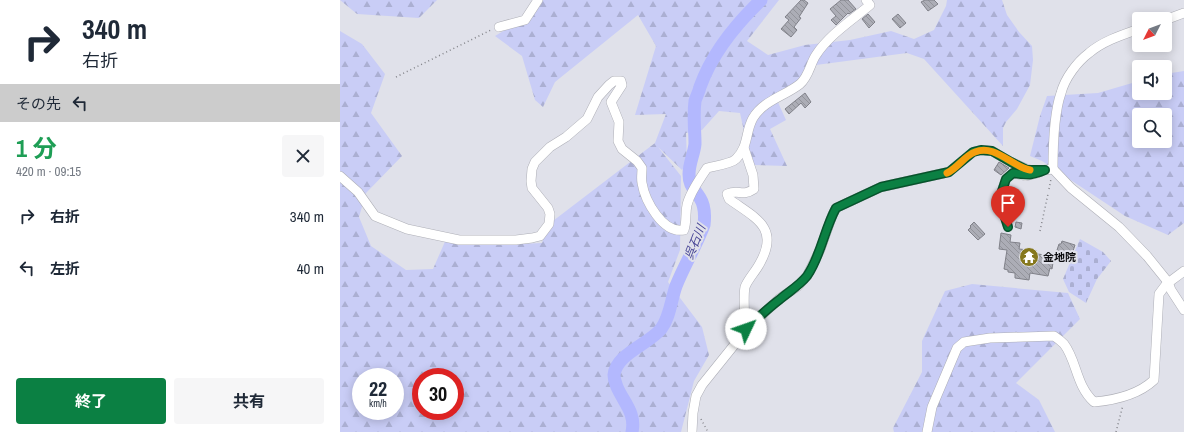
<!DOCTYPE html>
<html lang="ja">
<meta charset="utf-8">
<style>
body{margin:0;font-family:"Archivo Narrow","Noto Sans JP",sans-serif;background:#f6f6f7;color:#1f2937;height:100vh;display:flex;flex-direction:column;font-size:15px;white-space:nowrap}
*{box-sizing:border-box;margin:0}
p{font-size:13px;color:#747a83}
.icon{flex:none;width:22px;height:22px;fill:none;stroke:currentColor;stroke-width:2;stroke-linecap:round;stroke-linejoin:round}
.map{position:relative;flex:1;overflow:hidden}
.details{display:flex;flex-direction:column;background:#fff;width:340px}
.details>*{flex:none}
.guide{background:#fff;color:#1f2937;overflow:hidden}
.needle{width:26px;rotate:228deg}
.buttons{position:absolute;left:792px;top:12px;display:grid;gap:8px}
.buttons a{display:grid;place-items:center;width:40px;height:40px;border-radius:4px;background:#fff;box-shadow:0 2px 10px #0003;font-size:20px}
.speed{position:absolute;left:12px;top:368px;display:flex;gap:8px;font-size:20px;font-weight:700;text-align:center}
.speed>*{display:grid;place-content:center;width:52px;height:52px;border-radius:50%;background:#fff;box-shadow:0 2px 10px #0003;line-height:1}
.speed small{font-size:10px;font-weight:400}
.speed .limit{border:6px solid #d22;background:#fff;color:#111}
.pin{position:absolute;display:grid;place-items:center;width:34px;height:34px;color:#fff;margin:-41px -17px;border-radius:50% 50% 50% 0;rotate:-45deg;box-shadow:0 0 4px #0007}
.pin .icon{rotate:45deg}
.me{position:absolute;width:44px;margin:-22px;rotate:48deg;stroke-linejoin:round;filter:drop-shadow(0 0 3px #0008)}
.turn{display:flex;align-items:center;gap:14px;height:84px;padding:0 16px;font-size:18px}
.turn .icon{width:52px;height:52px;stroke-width:2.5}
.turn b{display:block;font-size:28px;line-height:34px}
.then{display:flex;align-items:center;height:38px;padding:0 16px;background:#0003;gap:8px;font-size:15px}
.round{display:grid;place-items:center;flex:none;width:42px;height:42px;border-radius:4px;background:#f6f6f7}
.headline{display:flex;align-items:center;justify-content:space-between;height:68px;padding:0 16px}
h1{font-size:24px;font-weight:700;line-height:30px;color:#1e9e55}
.button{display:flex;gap:8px;margin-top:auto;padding:8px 16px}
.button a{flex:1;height:46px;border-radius:4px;background:#0b8043;color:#fff;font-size:16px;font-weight:700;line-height:46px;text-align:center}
.button a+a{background:#f6f6f7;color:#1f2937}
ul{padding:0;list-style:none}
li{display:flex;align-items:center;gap:12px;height:52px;padding:0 16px}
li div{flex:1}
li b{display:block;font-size:15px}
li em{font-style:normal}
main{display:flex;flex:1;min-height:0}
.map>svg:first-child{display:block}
</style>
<main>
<section class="details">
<div class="guide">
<div class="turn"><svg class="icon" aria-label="right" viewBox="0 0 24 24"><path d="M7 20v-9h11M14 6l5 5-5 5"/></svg><div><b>340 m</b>右折</div></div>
<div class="then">その先<svg class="icon" aria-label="left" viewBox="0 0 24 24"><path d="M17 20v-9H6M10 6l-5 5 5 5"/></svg></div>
</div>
<div class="headline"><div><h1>1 分</h1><p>420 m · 09:15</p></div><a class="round"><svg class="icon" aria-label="close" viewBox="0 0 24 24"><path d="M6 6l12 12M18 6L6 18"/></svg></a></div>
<ul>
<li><svg class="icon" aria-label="right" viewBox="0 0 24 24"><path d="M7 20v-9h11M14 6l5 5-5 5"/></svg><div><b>右折</b></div><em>340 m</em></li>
<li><svg class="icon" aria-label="left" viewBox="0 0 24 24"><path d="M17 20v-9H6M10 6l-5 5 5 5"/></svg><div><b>左折</b></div><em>40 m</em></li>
</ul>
<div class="button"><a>終了</a><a>共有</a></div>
</section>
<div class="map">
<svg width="844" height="432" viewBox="0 0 844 432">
<defs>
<pattern id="forest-firs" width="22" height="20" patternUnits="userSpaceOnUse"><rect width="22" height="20" fill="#c9cdf6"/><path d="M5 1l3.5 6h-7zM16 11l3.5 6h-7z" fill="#abafd2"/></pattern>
<pattern id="cemetery-stones" width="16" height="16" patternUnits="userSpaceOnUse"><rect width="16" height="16" fill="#c9cdf6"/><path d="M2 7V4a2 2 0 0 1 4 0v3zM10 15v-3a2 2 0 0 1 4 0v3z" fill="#abafd2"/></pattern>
<pattern id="building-back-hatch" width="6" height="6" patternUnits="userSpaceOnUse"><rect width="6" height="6" fill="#acadb6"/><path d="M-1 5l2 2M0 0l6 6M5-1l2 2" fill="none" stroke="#93949b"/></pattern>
</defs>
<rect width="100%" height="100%" fill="#e0e1ea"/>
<g fill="url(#forest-firs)" fill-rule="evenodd">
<path d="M 0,0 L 97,0 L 79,18 L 17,14 Z"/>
<path d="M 196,0 L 439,0 L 407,41 L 428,55 L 465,45 L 510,40 L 551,31 L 574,39 L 594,30 L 606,6 L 607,0 L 662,0 L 667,15 L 679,32 L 692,46 L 693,60 L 690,85 L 677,109 L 666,122 L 663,128 L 663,146 L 584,59 L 567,53 L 476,65 L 436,98 L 446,120 L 430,129 L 447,166 L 414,165 L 406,140 L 400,113 L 379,111 L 362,130 L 346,133 L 347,162 L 342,170 L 318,147 L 341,176 L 340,250 L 328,282 L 362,327 L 369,355 L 354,381 L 341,432 L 0,432 L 0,31 L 22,44 L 45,74 L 31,113 L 62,156 L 26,193 L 19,217 L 31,246 L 66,270 L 93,269 L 107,237 L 160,245 L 202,243 L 209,224 L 315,143 L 326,114 L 295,115 L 316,46 L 298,15 L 215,82 L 203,107 L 195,100 L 182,56 L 155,36 L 188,16 ZM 21,377 L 55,377 L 55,411 L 21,411 ZM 81,377 L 115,377 L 115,411 L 81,411 Z"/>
<path d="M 844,71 L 844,223 L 828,235 L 785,216 L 702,161 L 690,156 L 700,116 L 707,96 L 758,93 L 799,81 L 799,93 L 825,93 L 825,74 ZM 799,115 L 825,115 L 825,141 L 799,141 Z"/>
<path d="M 632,284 L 728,293 L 740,319 L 676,383 L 699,400 L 715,432 L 554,432 L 553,428 L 582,372 L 582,341 L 605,291 Z"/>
</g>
<path fill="url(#cemetery-stones)" d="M 740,239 L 763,252 L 771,261 L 757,279 L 746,303 L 729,292 L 723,279 Z"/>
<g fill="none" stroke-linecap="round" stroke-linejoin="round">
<path stroke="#b3b8fe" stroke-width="13" d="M 292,432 C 296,413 284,403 277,387 C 276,384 274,380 274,375 C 276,354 309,344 321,329 C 330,317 331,300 336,286 C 344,266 356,246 364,225 C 365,217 365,206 360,198 C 355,189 349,187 349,174 C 349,164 354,154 355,144 C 355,130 353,116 355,101 C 356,97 359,92 360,87 C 372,53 395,25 421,0"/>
</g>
<g fill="url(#building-back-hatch)" stroke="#808189">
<path d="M 461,0 L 464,0 L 468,3 L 459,17 L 461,18 L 454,27 L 457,30 L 451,37 L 441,29 L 449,20 L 445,17 Z"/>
<path d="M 501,0 L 508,0 L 516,9 L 509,14 L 508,13 L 496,25 L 491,20 L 496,16 L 490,9 Z"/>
<path d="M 585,0 L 594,0 L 598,4 L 588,11 L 581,2 Z"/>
<path d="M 528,14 L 535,22 L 529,28 L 522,19 Z"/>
<path d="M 558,14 L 566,23 L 560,28 L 552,19 Z"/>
<path d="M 465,93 L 471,102 L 465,108 L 461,103 L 449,114 L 445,109 Z"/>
<path d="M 659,162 L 669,168 L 661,175 L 654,170 Z"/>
<path d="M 634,222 L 645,234 L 638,240 L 628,230 L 631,227 L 630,226 Z"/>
<path d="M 676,222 L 682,223 L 681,229 L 675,227 Z"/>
<path d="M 661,233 L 671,235 L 670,242 L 680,243 L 679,249 L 689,250 L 689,253 L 714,256 L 712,269 L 710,268 L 708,276 L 690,273 L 689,280 L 675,278 L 675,273 L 668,272 L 668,270 L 664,269 L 667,250 L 659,249 Z"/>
<path d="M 722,241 L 735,245 L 731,257 L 716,253 L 719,244 L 721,244 Z"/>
</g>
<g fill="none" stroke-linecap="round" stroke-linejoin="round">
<defs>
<g id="minor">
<path d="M 825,20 L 844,13"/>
<path d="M 159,27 L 185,20 L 198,0"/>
<path d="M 404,148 L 413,175 L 414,189 C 402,197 399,189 387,194 L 389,199 C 415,218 440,227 420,263 C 416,271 408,279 405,287 C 403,297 405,319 405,330"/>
<path d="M 713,169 C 713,147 714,113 721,93 C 725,78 737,62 749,53 C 763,41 782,35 799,29"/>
<path d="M 0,176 L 18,192 L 35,216 L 67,229 L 119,240 L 176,240 L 192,238 L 200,236 L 209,224 L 210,214 L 208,208 L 192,188 L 191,181 L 192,169 L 195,162 L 210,147 L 226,137 L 247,119 L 258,97 L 269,85 L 274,81 L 281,81 L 282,85 L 271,102 L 279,122 L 278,141 L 282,149 L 297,161 L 302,168 C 302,173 301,179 302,183 C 305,201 323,234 344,230 C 347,221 345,214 347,205 C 350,192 360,179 367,168 C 374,166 391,164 396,159 C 409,146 405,132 413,118 C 424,100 445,96 460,84 C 469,76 470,64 476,55 C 489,35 512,20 530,5 L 526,0"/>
<path d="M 668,227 L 660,197 L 666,179 L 673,173 L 686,176 L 698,173"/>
<path d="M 828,283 L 844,271"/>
<path d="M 352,432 L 353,413 L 356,396 L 362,385 L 407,329 L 439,299 L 458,286 L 467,276 L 480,250 L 492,216 L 496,208 L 541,187 L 609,172 L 633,152 L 641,150 L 652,151 L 671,162 L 687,169 L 695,171 L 713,169 L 731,188 L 779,227 L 807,256 L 828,282 L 831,290 L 844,310"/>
<path d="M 587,432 L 592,407 L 617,348 L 624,342 L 650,338 L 714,336 C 717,338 721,341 724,344 C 737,361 736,386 754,402 C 776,400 798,395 814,380 L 819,294 L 828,282"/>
</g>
</defs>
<use href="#minor" stroke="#aeafb7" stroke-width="10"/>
<g stroke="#828389" stroke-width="1.5" stroke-dasharray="1 3" stroke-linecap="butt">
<path d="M 56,77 L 151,30"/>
<path d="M 709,189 L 711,179"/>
<path d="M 700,231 L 708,194"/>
<path d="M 361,419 L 368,432"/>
<path d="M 776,432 L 783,405"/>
</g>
<use href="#minor" stroke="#fff" stroke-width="9"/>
</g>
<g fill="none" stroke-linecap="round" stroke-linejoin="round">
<defs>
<path id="route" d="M 406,329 C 417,319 427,309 439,300 C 448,292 459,286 467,276 C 481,256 484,230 496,208 L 541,187 L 609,172 L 633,152 L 641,150 L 652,151 L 671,162 L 687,170 L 705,170 C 691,176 687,175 673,173 L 666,179 L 660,197 L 661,205 L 668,227"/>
</defs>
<use href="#route" stroke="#07532c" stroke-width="10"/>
<use href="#route" stroke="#0b8043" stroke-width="7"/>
<path stroke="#f59e0b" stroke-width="7" d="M 607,173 C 618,168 624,156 635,152 C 655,144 671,166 690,170"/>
</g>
<defs>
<symbol id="temple-disc" viewBox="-11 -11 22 22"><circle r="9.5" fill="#86781d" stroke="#e0e1ea"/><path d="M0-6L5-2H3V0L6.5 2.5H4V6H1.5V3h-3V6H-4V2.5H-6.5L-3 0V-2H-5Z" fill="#fff"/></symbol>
</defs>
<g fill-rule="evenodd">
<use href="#temple-disc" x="678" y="246" width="22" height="22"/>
</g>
<g text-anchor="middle" stroke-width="4" stroke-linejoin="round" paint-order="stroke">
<g font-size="11" font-weight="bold" fill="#0b0b0e" stroke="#e0e1ea" text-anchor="start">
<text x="703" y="261">金地院</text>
</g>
<g font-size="12" font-style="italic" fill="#474595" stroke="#e0e1ea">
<text transform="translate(355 242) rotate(-68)" y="4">呉石川</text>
</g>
</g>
</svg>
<div class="buttons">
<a><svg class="needle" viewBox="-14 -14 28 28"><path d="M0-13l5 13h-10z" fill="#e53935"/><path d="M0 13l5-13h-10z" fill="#747a83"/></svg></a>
<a><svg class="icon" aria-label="sound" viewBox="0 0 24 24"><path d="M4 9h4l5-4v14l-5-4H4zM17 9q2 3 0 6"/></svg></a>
<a><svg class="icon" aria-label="search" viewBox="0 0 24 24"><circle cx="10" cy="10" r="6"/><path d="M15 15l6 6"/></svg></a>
</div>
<div class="speed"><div>22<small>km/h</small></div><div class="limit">30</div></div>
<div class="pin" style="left:668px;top:227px;background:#d93025"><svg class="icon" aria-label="arrive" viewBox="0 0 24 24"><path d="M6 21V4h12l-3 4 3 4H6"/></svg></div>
<svg class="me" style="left:406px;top:329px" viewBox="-20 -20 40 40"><circle r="19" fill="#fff"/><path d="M0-13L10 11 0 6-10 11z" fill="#0b8043"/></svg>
</div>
</main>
